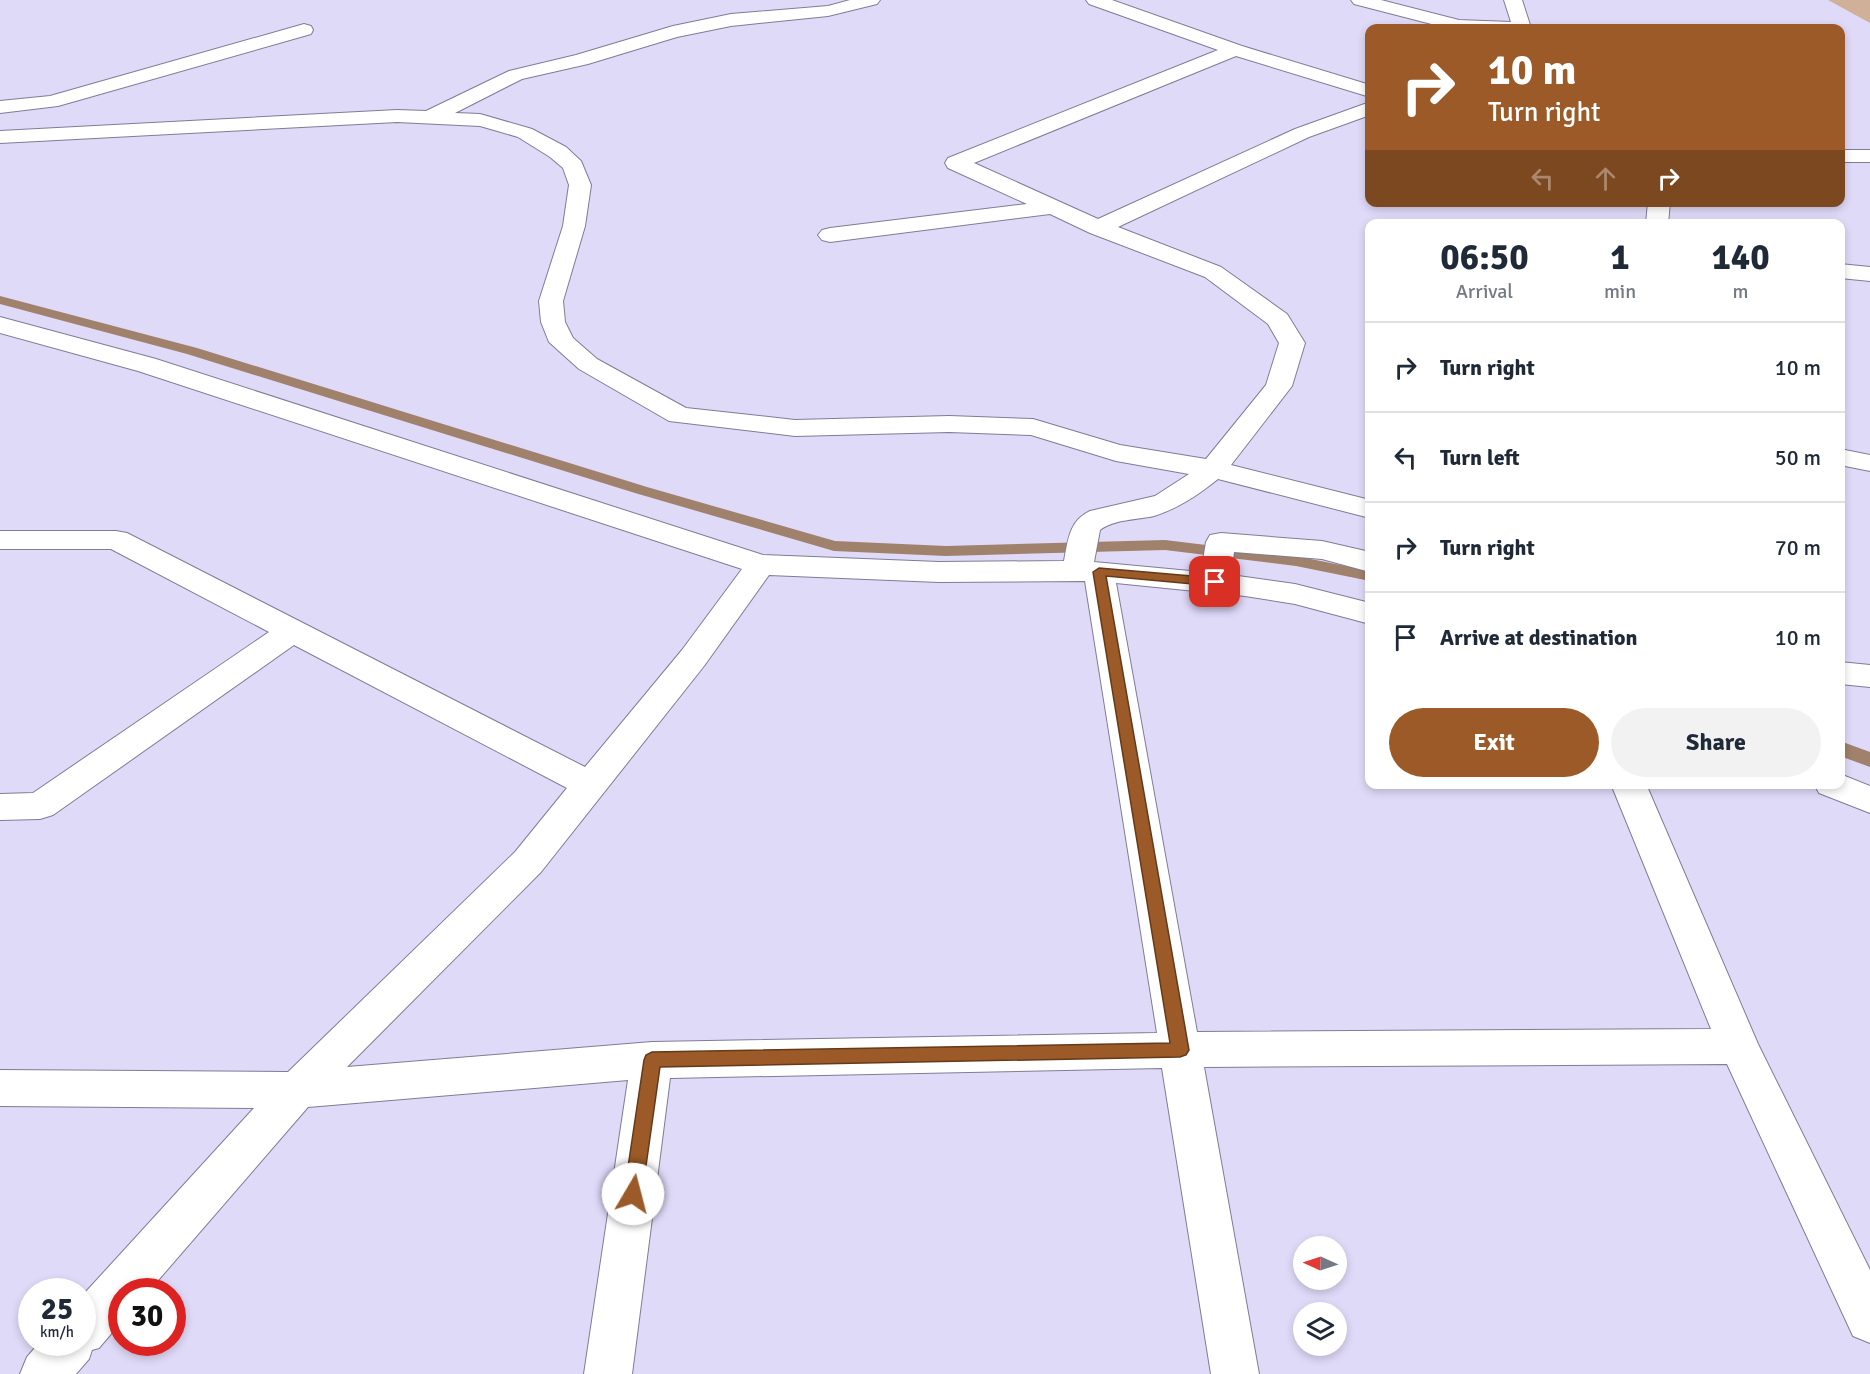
<!DOCTYPE html>
<style>
body{margin:0;font-family:Signika,sans-serif;background:#f2f2f3;color:#1f2937;height:100vh;display:flex;flex-direction:column;font-size:22px;white-space:nowrap}
*{box-sizing:border-box;margin:0}
p{font-size:20px;color:#747a83}
.icon{flex:none;width:33px;height:33px;fill:none;stroke:currentColor;stroke-width:2;stroke-linecap:round;stroke-linejoin:round}
.map{position:relative;flex:1;overflow:hidden}
.details{position:absolute;left:1365px;top:219px;width:480px;height:570px;display:flex;flex-direction:column;background:#fff;border-radius:12px;box-shadow:0 3px 9px #0003}
.details>*{flex:none}
.guide{position:absolute;left:1365px;top:24px;width:480px;height:183px;border-radius:12px;box-shadow:0 3px 9px #0003;background:#9b5a27;color:#fff;overflow:hidden}
.needle{width:39px;rotate:273deg}
.buttons{position:absolute;left:1293px;top:1236px;display:grid;gap:12px}
.buttons a{display:grid;place-items:center;width:54px;height:54px;border-radius:50%;background:#fff;box-shadow:0 3px 9px #0003;font-size:30px}
.speed{position:absolute;left:18px;top:1278px;display:flex;gap:12px;font-size:30px;font-weight:700;text-align:center}
.speed>*{display:grid;place-content:center;width:78px;height:78px;border-radius:50%;background:#fff;box-shadow:0 3px 9px #0003;line-height:1}
.speed small{font-size:15px;font-weight:400}
.speed .limit{border:9px solid #d22;background:#fff;color:#111}
.pin{position:absolute;display:grid;place-items:center;width:51px;height:51px;color:#fff;margin:-26px;border-radius:12px;box-shadow:0 3px 9px #0006}
.me{position:absolute;width:66px;margin:-33px;rotate:8deg;stroke-linejoin:round;filter:drop-shadow(0 0 4px #0008)}
.turn{display:flex;align-items:center;gap:21px;height:126px;padding:0 24px;font-size:27px}
.turn .icon{width:78px;height:78px;stroke-width:2.5}
.turn b{display:block;font-size:42px;line-height:51px}
.lanes{display:flex;align-items:center;height:57px;padding:0 24px;background:#0003;justify-content:center;gap:30px;direction:ltr}
.lanes .off{opacity:.35}
.eta{display:flex;justify-content:space-evenly;align-items:center;height:102px;text-align:center}
.eta b{font-size:36px;font-weight:800;line-height:42px}
.primary-button{display:flex;gap:12px;margin-top:auto;padding:12px 24px}
.primary-button a{flex:1;height:69px;border-radius:36px;background:#9b5a27;color:#fff;font-size:24px;font-weight:800;line-height:69px;text-align:center}
.primary-button a+a{background:#f2f2f3;color:#1f2937}
ul{padding:0;list-style:none}
li{display:flex;align-items:center;gap:18px;height:90px;padding:0 24px;border-top:2px solid #e0e1e3}
li div{flex:1}
li b{display:block;font-size:22px}
li em{font-style:normal}
.map>svg:first-child{display:block}
</style>
<div class="map">
<svg width="1870" height="1374" viewBox="0 0 1870 1374">
<rect width="100%" height="100%" fill="#e0daf9"/>
<path fill="#d1b09a" d="M 1828,0 L 1870,0 L 1870,23 Z"/>
<g fill="none" stroke-linecap="round" stroke-linejoin="round">
<g fill="#a0816c" fill-rule="evenodd">
<path d="M 0,296 L 197,348 L 647,487 L 835,541 L 946,546 L 1165,540 L 1296,556 L 1370,571 L 1370,581 L 1296,566 L 1165,550 L 946,556 L 834,551 L 635,493 L 187,354 L 0,304 Z"/>
<path d="M 1840,741 L 1870,752 L 1870,767 L 1840,756 Z"/>
</g>
<defs>
<g id="minor">
<path d="M 850,0 L 880,0 L 877,4 L 828,16 L 731,26 L 677,37 L 588,64 L 522,79 L 455,113 L 480,114 L 532,129 L 566,147 L 581,161 L 591,185 L 585,226 L 563,301 L 565,322 L 573,338 L 597,359 L 686,408 L 795,420 L 949,416 L 1033,419 L 1120,445 L 1206,459 L 1266,385 L 1279,343 L 1268,324 L 1205,277 L 1090,233 L 1050,214 L 830,242 L 822,240 L 818,235 L 822,230 L 830,228 L 1027,204 L 948,168 L 945,163 L 948,158 L 1218,50 L 1089,4 L 1086,0 L 1112,0 L 1242,46 L 1370,85 L 1370,97 L 1236,56 L 974,163 L 1098,219 L 1295,129 L 1370,102 L 1370,115 L 1309,137 L 1118,227 L 1221,267 L 1287,314 L 1305,343 L 1292,386 L 1231,465 L 1370,500 L 1370,518 L 1218,479 C 1198,495 1179,508 1154,516 C 1137,520 1114,519 1100,530 L 1094,562 L 1201,572 L 1206,542 L 1210,535 L 1221,533 L 1322,541 L 1370,552 L 1370,572 L 1322,559 L 1234,552 L 1231,575 L 1295,584 L 1370,603 L 1370,624 L 1295,604 L 1245,596 L 1116,583 L 1197,1032 L 1711,1029 L 1611,784 L 1646,784 L 1758,1044 L 1870,1270 L 1870,1343 L 1853,1336 L 1727,1064 L 1204,1067 L 1259,1374 L 1211,1374 L 1162,1068 L 670,1078 L 632,1374 L 584,1374 L 628,1080 L 308,1107 L 148,1292 L 122,1292 L 122,1321 L 99,1348 L 92,1350 L 89,1359 L 76,1374 L 20,1374 L 27,1357 L 40,1342 L 82,1342 L 82,1296 L 254,1108 L 0,1106 L 0,1070 L 288,1072 L 515,852 L 567,788 L 294,645 L 53,815 L 40,819 L 0,820 L 0,794 L 33,793 L 269,632 L 111,549 L 0,549 L 0,531 L 116,531 L 127,533 L 585,767 L 682,650 L 742,569 L 138,371 L 0,333 L 0,317 L 156,359 L 763,555 L 939,562 L 1064,561 C 1068,540 1069,521 1090,511 L 1155,496 L 1189,474 L 1116,461 L 1031,435 L 949,432 L 795,436 L 669,421 L 579,369 L 549,342 L 541,322 L 539,301 L 563,226 L 569,185 L 563,168 L 550,157 L 518,137 L 494,130 L 480,126 L 397,122 L 0,143 L 0,131 L 397,110 L 426,111 L 509,71 L 576,55 L 673,26 L 731,14 L 828,6 ZM 769,575 L 939,582 L 1085,581 L 1157,1033 L 652,1042 L 347,1067 L 541,872 L 704,666 Z"/>
<path d="M 1351,0 L 1381,0 L 1459,20 L 1511,22 L 1504,0 L 1522,0 L 1531,28 L 1447,28 L 1354,4 Z"/>
<path d="M 304,24 L 311,26 L 313,30 L 311,34 L 58,106 L 0,113 L 0,101 L 50,96 Z"/>
<rect x="1840" y="150" width="30" height="12"/>
<path d="M 1648,202 L 1670,202 L 1668,224 L 1646,224 Z"/>
<path d="M 1840,264 L 1870,267 L 1870,281 L 1840,278 Z"/>
<path d="M 1840,449 L 1870,455 L 1870,471 L 1840,465 Z"/>
<path d="M 1840,662 L 1870,665 L 1870,687 L 1840,684 Z"/>
<path d="M 1840,774 L 1870,786 L 1870,813 L 1819,793 L 1814,784 L 1840,784 Z"/>
</g>
</defs>
<use href="#minor" stroke="#807b96" stroke-width="2"/>
<use href="#minor" fill="#fff" fill-rule="evenodd"/>
</g>
<path fill="#9b5a27" stroke="#653a19" stroke-width="1.5" d="M 1099,568 L 1215,578 L 1221,582 L 1215,586 L 1106,576 L 1189,1050 L 1186,1055 L 1180,1057 L 660,1067 L 642,1194 L 639,1200 L 633,1203 L 627,1200 L 624,1194 L 644,1060 L 646,1055 L 652,1052 L 1170,1043 L 1093,572 Z"/>
</svg>
<div class="buttons">
<a><svg class="needle" viewBox="-14 -14 28 28"><path d="M0-13l5 13h-10z" fill="#e53935"/><path d="M0 13l5-13h-10z" fill="#747a83"/></svg></a>
<a><svg class="icon" aria-label="layers" viewBox="0 0 24 24"><path d="M12 4l9 5-9 5-9-5zM3 14l9 5 9-5"/></svg></a>
</div>
<div class="speed"><div>25<small>km/h</small></div><div class="limit">30</div></div>
<div class="pin" style="left:1215px;top:582px;background:#d93025"><svg class="icon" aria-label="arrive" viewBox="0 0 24 24"><path d="M6 21V4h12l-3 4 3 4H6"/></svg></div>
<svg class="me" style="left:633px;top:1194px" viewBox="-20 -20 40 40"><circle r="19" fill="#fff"/><path d="M0-13L10 11 0 6-10 11z" fill="#9b5a27"/></svg>
<div class="guide">
<div class="turn"><svg class="icon" aria-label="right" viewBox="0 0 24 24"><path d="M7 20v-9h11M14 6l5 5-5 5"/></svg><div><b>10 m</b>Turn right</div></div>
<div class="lanes"><svg class="icon off" aria-label="left" viewBox="0 0 24 24"><path d="M17 20v-9H6M10 6l-5 5 5 5"/></svg><svg class="icon off" aria-label="ahead" viewBox="0 0 24 24"><path d="M12 20V5M6 11l6-6 6 6"/></svg><svg class="icon" aria-label="right" viewBox="0 0 24 24"><path d="M7 20v-9h11M14 6l5 5-5 5"/></svg></div>
</div>
<section class="details">
<div class="eta">
<div><b>06:50</b><p>Arrival</p></div>
<div><b>1</b><p>min</p></div>
<div><b>140</b><p>m</p></div>
</div>
<ul>
<li><svg class="icon" aria-label="right" viewBox="0 0 24 24"><path d="M7 20v-9h11M14 6l5 5-5 5"/></svg><div><b>Turn right</b></div><em>10 m</em></li>
<li><svg class="icon" aria-label="left" viewBox="0 0 24 24"><path d="M17 20v-9H6M10 6l-5 5 5 5"/></svg><div><b>Turn left</b></div><em>50 m</em></li>
<li><svg class="icon" aria-label="right" viewBox="0 0 24 24"><path d="M7 20v-9h11M14 6l5 5-5 5"/></svg><div><b>Turn right</b></div><em>70 m</em></li>
<li><svg class="icon" aria-label="arrive" viewBox="0 0 24 24"><path d="M6 21V4h12l-3 4 3 4H6"/></svg><div><b>Arrive at destination</b></div><em>10 m</em></li>
</ul>
<div class="primary-button"><a>Exit</a><a>Share</a></div>
</section>
</div>
